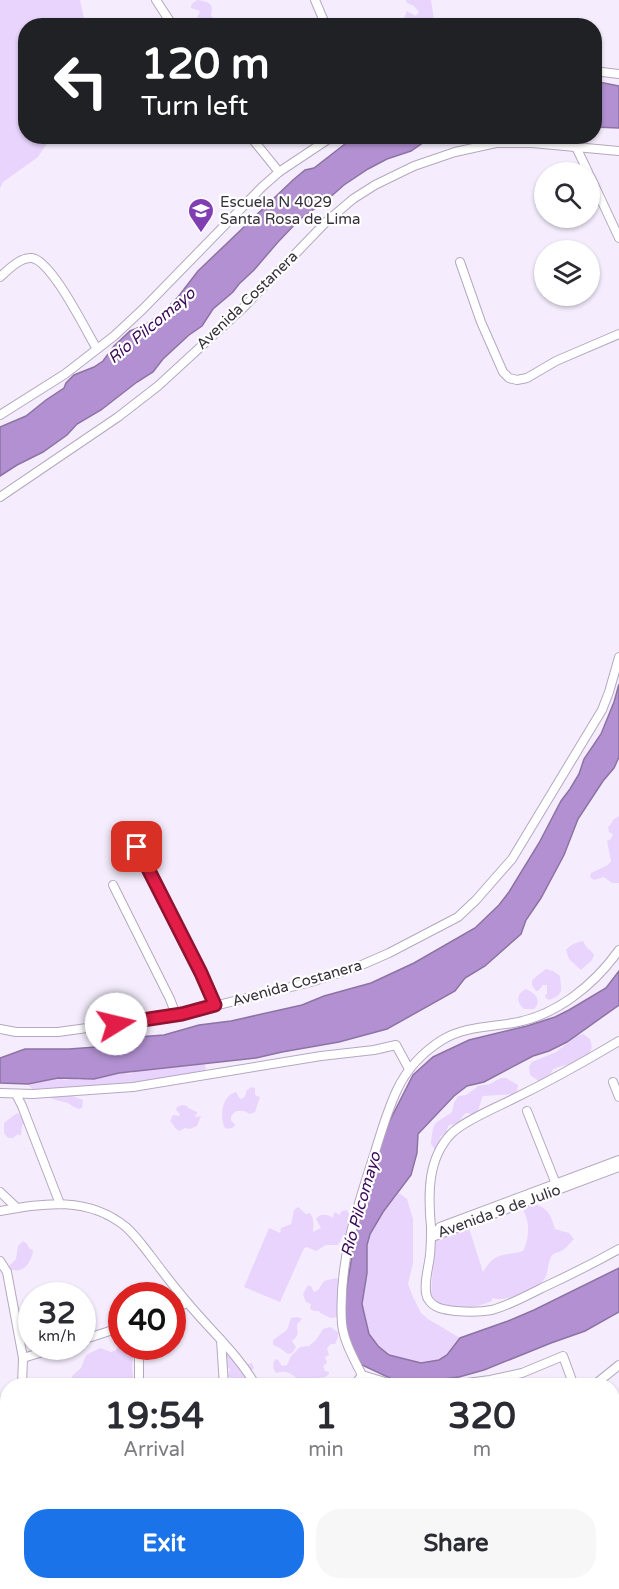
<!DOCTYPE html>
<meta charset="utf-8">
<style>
body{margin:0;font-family:"Varela Round",sans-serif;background:#f7f7f7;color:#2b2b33;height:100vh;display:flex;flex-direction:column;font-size:22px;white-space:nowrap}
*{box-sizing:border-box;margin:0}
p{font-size:20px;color:#7c7c81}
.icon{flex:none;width:33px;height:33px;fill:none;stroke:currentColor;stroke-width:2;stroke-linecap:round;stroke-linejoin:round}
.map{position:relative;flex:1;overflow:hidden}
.panel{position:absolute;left:0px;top:1378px;width:620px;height:212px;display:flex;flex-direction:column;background:#fff;border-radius:24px 24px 0 0;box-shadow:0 2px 4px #0004}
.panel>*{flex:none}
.banner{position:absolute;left:18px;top:18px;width:584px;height:126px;border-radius:24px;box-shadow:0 2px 4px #0004;background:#202124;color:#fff;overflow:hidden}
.tools{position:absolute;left:534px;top:162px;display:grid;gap:12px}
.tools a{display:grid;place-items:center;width:66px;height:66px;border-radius:50%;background:#fff;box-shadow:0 2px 4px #0004;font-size:30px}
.speed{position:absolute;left:18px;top:1282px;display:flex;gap:12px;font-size:30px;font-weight:700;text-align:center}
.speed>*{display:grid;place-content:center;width:78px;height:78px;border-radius:50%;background:#fff;box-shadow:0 2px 4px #0004;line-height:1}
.speed small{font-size:15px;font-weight:400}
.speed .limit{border:9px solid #d22;background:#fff;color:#111}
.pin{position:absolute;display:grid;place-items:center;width:51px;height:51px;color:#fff;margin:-26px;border-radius:12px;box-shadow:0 3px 9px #0006}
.me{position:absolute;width:66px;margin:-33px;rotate:81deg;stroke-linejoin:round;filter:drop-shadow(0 0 4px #0008)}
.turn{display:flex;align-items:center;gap:21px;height:126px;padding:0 24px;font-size:27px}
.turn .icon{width:78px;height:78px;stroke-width:2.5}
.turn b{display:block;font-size:42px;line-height:51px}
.eta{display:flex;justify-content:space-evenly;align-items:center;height:102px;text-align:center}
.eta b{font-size:36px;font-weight:700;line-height:42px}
.cta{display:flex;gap:12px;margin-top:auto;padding:12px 24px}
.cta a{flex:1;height:69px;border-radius:24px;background:#1a73e8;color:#fff;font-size:24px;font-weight:700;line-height:69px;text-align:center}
.cta a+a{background:#f7f7f7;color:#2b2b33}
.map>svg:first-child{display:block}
</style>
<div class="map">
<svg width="619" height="1589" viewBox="0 0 619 1589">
<rect width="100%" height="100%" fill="#f5edfd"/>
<g fill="#e8d4fc">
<path d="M 0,0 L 80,0 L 85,23 L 88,25 L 26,26 L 26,136 L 51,137 L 38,157 L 3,182 L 0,188 Z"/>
<path d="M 198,0 L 207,2 L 211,5 L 212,9 L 211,16 L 215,19 L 219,21 L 222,25 L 198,25 L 197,18 L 200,11 L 191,8 C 191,3 194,2 198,0 Z"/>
<path d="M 406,0 L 431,0 L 434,20 L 437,25 L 408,25 L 404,19 L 407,11 L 416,16 L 419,12 L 414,6 L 407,3 Z"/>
<path d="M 619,816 L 619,883 L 612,883 L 604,877 L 594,880 L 590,877 L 591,873 L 608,865 L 611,861 L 607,841 L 611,839 L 613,834 L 609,832 L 608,827 L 611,824 L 613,820 Z"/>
<path d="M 583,941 C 585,948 591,949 594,955 L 592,960 L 581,970 L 569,959 L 566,950 C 570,945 577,942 583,941 Z"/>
<path d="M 546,969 L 553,971 L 560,976 C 561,990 565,994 549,1000 L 545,997 L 545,995 L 547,994 L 547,985 L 543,985 L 538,991 L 536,991 L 532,985 L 532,980 Z"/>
<path d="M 526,989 C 536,994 542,1000 534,1009 L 524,1009 C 516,1002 516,994 526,989 Z"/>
<path d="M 583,1034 L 590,1039 C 599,1063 566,1063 553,1069 L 549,1077 L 540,1082 L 530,1075 L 529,1067 L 532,1062 L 556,1052 L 577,1036 Z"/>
<path d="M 204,1064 L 206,1068 L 205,1071 L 144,1084 L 40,1091 L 32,1089 L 27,1083 L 58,1077 L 64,1080 L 72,1078 L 80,1080 C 92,1073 117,1071 131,1074 L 136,1069 Z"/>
<path d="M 501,1078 L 506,1078 L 518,1085 L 517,1091 L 514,1094 L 483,1096 C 480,1102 480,1107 477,1112 L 472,1114 L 466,1113 C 458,1120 462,1124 449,1125 L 447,1129 L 448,1132 L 440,1137 L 441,1141 L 435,1150 L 431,1144 C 434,1118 433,1126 452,1112 L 454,1103 L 458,1096 L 466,1095 L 476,1088 L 477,1086 L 490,1084 Z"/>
<path d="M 252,1087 L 255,1088 L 255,1095 L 260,1097 L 255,1112 L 250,1114 L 244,1111 L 236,1111 L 231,1116 L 231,1120 L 235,1125 C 233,1129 229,1129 225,1128 C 219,1117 222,1095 236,1092 L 240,1099 C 246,1098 245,1095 247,1090 Z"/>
<path d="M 68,1094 L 83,1100 L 82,1108 L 79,1109 C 75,1108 71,1105 68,1103 C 62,1101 56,1101 51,1098 L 51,1096 Z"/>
<path d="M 182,1105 L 187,1106 L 188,1108 L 197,1112 L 197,1114 L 195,1115 L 196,1117 L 201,1116 L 197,1126 L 190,1129 L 185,1128 L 179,1131 L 175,1128 L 173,1124 L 170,1121 L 173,1115 L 179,1116 L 180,1114 L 176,1110 L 177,1107 Z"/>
<path d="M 17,1113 L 19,1114 L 25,1121 L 24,1124 L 22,1125 L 21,1135 L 19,1135 L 18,1134 L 13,1138 L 8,1138 L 4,1133 L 4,1123 Z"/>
<path d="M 399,1193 L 407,1199 L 413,1219 L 413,1263 L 408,1284 L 413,1297 L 421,1313 L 428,1319 L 460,1338 C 455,1345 450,1354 442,1359 C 430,1367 401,1362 389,1355 C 381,1351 374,1342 370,1335 C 366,1326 362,1313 362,1303 C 361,1291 365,1245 370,1234 C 376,1219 389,1206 399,1193 Z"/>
<path d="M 530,1202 C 547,1208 550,1212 555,1229 L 569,1233 L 574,1239 C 571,1242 567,1247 563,1250 C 559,1253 553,1252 551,1257 C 546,1268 550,1274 540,1285 C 525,1292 509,1302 492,1298 L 492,1301 C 470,1310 461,1308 438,1304 L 431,1295 L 435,1238 L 468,1225 L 483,1272 C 496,1251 502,1257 523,1251 C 528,1242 530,1227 526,1217 C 525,1213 523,1211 523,1207 Z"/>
<path d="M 298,1207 L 306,1214 L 310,1213 C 315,1221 313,1224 313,1232 L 321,1228 L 316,1219 C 320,1213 328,1214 333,1218 L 334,1213 L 336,1212 L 339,1215 L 342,1211 L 347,1210 L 349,1215 L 347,1223 L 350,1223 L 347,1237 L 342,1238 L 338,1245 L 326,1245 L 316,1251 L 307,1247 L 304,1248 L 280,1302 L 244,1287 L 269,1228 L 280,1233 L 281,1228 L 291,1224 L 294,1210 Z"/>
<path d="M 23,1241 L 27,1244 L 29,1248 L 33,1250 C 32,1261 24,1275 10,1269 L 9,1266 L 16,1259 L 18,1246 Z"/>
<path d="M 336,1278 L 340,1280 L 338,1315 L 337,1317 L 331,1318 L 320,1313 L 319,1311 L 314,1311 L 310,1309 L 311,1304 L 306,1302 L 303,1294 L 308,1285 L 312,1287 L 313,1291 L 315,1292 L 319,1289 L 324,1281 Z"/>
<path d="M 298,1317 L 302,1319 L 297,1324 C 297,1334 300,1334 292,1341 L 296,1347 L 292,1353 L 288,1354 L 280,1348 L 273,1345 L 273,1340 L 287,1330 L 291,1318 Z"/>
<path d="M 330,1327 L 338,1332 L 338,1337 L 335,1344 L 331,1344 L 327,1348 L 329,1355 L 325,1357 L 327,1363 L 323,1366 L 325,1371 L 329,1372 L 329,1374 L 325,1377 L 318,1378 L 319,1380 L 325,1384 L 326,1386 L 311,1386 L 305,1381 L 298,1380 C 292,1373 286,1370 276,1373 C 273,1369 273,1366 274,1361 L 276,1359 L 278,1360 L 282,1366 L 287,1365 L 291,1356 L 300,1347 L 309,1346 L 316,1340 L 323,1329 Z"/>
<path d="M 121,1341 L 122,1347 L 134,1347 L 132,1367 L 134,1386 L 69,1386 L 73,1375 L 81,1368 L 86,1355 L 100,1348 L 111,1352 L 116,1350 Z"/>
<path d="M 229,1354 L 245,1365 L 252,1363 L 254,1368 L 251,1371 L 249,1382 L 245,1382 L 241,1380 L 236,1380 L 229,1377 L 228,1375 L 230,1369 L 224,1366 L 225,1356 Z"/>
<path d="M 619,1410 L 619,1501 L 612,1502 L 612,1414 Z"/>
<path d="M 298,1583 L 352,1583 L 349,1586 L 351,1589 L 296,1589 Z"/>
<path d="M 458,1583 L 544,1583 L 541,1589 L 454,1589 Z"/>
</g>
<g fill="#b290d1" stroke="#8c73a4" stroke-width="1.5">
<path d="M 594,82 L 599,82 L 619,86 L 619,128 L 594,127 Z"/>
<path d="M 354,137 L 438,137 L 427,140 L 411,151 L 387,159 L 368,169 L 344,185 L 327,200 L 299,220 L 278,242 L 254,270 L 239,284 L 233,292 L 213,309 L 202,326 L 189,335 L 163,359 L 153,372 L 137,382 L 101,410 L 77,424 L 67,435 L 43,452 L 17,465 L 0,476 L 0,427 L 26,416 L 46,400 L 64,388 L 66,383 L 74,375 L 94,367 L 103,361 L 114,346 L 130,331 L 143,326 L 161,314 L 178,297 L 198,271 L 293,180 L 305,170 L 314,168 Z"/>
<path d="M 619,684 L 619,757 L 614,768 L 603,781 L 578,819 L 564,855 L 541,898 L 526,920 L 521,934 L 485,966 L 465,978 L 455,991 L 387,1029 L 339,1042 L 282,1052 L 256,1058 L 119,1073 L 94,1079 L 58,1078 L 28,1084 L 0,1083 L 0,1058 L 25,1049 L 69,1049 L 96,1047 L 138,1037 L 164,1035 L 199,1025 L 231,1021 L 302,1005 L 324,996 L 371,983 L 414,963 L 475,928 L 499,905 L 509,892 L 539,843 L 561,801 L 570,789 L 579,774 L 584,759 L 601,734 L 614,702 Z"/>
<path d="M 619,971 L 619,1005 L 567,1042 L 549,1051 L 533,1056 L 484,1082 L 467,1086 L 454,1096 L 418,1134 L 417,1153 L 411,1175 L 383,1212 L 370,1234 L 367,1245 L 367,1273 L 362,1304 L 364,1313 L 369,1334 L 378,1346 L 389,1355 L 421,1363 L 439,1360 L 447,1355 L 460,1338 L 508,1321 L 534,1310 L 619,1268 L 619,1312 L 585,1331 L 551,1343 L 484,1370 L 459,1377 L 420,1382 L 394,1380 L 362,1365 L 349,1343 L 346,1329 L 345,1297 L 352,1256 L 352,1242 L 368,1182 L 383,1134 L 413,1075 L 433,1057 L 469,1040 L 527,1026 L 555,1017 L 569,1010 L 606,988 Z"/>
</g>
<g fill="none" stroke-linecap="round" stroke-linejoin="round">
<defs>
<g id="minor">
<path d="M 156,0 L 173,26"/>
<path d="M 315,0 L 326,26"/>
<path d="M 594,71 L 619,74"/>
<path d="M 250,136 L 279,172"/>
<path d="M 576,147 L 588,172"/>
<path d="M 590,176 L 619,238"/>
<path d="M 460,262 L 481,322 L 503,372 L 509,378 L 517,380 L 527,378 L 556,361 L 619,334"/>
<path d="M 0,277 C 8,270 20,257 32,258 C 52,261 86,331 97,349"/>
<path d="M 0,415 L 65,374 L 114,336 L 143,309 L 262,187 L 279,172 L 333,136"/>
<path d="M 0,497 L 118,417 L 158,386 L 244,307 L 326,222 L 353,199 L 375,185 L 414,166 L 455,152 L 496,143 L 532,143 L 619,151"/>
<path d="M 137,847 L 201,973 L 215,1006"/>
<path d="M 113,885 L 170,999 L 176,1015"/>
<path d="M 0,1029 L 16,1032 L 58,1032 L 116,1024 L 182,1014 L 311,982 L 357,967 L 389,953 L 458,917 L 476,900 L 512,859 L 602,710 L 609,692 L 619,657"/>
<path d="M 619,1041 C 584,1062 548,1082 511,1100 C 495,1108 464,1121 452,1133 C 427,1158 428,1195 431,1227 C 431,1237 431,1245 430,1255 C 429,1266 422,1289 428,1299 C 434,1309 446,1310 456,1311 C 468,1312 481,1312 492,1310 C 510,1305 526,1296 542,1288 C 568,1276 594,1263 619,1249"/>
<path d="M 613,1082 L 619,1097"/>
<path d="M 0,1093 L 33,1094 L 133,1087 L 321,1056 L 374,1050 L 396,1045 L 409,1069"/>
<path d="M 16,1094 L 22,1106 L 60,1204"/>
<path d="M 527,1111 L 556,1184"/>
<path d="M 0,1192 L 17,1208"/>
<path d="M 0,1211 C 45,1203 88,1196 126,1227 C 135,1235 143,1246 150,1255 C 162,1271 174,1287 187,1302 C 210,1330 238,1354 256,1386"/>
<path d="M 432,1237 L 440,1227 L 619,1160"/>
<path d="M 432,1237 L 619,1167"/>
<path d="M 0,1261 L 7,1272 L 23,1358 L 22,1386"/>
<path d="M 172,1309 L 187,1303"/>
<path d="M 82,1340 L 122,1327"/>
<path d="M 221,1340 L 224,1386"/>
<path d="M 23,1358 L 59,1347"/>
<path d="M 139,1386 L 139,1347"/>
<path d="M 354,1386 L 362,1375"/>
<path d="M 407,1386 L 395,1385 L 362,1375 C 354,1359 344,1342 342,1324 C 338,1265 356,1210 374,1155 C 381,1133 387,1111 397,1090 C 406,1070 423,1052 442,1040 C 463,1027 489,1027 513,1023 C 556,1016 594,985 619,950"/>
<path d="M 444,1386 L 490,1380 L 522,1373 L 563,1356 L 574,1386"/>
<path d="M 593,1386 L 619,1365"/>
<path d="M 612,1418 L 619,1415"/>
<path d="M 612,1439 C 617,1448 614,1458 612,1468"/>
<path d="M 18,1582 L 20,1589"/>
<path d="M 394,1582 L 401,1589"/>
<path d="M 137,1589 L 137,1582"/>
<path d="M 201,1589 L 202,1582"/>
<path d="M 298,1589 L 300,1582"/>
<path d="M 419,1589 L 424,1582"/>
<path d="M 523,1589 L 528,1582"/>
</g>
</defs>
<use href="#minor" stroke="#b4a8c0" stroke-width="10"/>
<use href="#minor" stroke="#fff" stroke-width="8"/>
</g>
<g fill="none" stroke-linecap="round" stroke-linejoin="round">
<defs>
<path id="route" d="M 116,1024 L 182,1014 L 215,1005 L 201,973 L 137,847"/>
</defs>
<use href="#route" stroke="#92132f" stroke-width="15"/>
<use href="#route" stroke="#e11d48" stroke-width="10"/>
</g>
<defs>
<symbol id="school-pin" viewBox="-11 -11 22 30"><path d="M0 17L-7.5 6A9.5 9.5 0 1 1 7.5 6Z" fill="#813eb2" stroke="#fefefe"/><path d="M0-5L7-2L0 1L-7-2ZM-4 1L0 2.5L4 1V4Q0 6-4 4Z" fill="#fff"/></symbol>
</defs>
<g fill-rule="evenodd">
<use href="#school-pin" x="186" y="196" width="30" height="40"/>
</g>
<g text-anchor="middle" stroke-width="4.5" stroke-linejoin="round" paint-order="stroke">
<g font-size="15" fill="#35303a" stroke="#fefefe" text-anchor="start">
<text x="220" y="207">Escuela N 4029<tspan x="220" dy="17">Santa Rosa de Lima</tspan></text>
</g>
<g font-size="15" fill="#35303a" stroke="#fefefe">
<text transform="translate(247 300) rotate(-44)" y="5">Avenida Costanera</text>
<text transform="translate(297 983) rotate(-16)" y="5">Avenida Costanera</text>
<text transform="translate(499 1211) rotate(-20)" y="5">Avenida 9 de Julio</text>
</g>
<g font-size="16" font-style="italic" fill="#3c0a5a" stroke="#fefefe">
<text transform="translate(151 325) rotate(-40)" y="6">Río Pilcomayo</text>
<text transform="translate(360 1204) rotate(-74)" y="6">Río Pilcomayo</text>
</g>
</g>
</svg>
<div class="tools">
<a><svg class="icon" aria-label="search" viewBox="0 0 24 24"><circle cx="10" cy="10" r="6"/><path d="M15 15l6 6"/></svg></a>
<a><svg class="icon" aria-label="layers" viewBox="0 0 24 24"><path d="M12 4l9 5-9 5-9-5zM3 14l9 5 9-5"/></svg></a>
</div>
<div class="speed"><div>32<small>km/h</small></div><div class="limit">40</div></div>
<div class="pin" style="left:137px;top:847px;background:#d93025"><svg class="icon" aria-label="arrive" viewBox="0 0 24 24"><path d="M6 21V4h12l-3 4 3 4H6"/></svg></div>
<svg class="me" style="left:116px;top:1024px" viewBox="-20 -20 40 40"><circle r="19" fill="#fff"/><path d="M0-13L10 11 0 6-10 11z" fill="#e11d48"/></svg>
<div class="banner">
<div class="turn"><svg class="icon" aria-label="left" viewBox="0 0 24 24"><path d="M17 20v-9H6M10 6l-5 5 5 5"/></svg><div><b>120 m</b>Turn left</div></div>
</div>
<section class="panel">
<div class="eta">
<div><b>19:54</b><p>Arrival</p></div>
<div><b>1</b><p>min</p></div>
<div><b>320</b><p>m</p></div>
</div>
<div class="cta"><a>Exit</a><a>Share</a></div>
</section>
</div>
